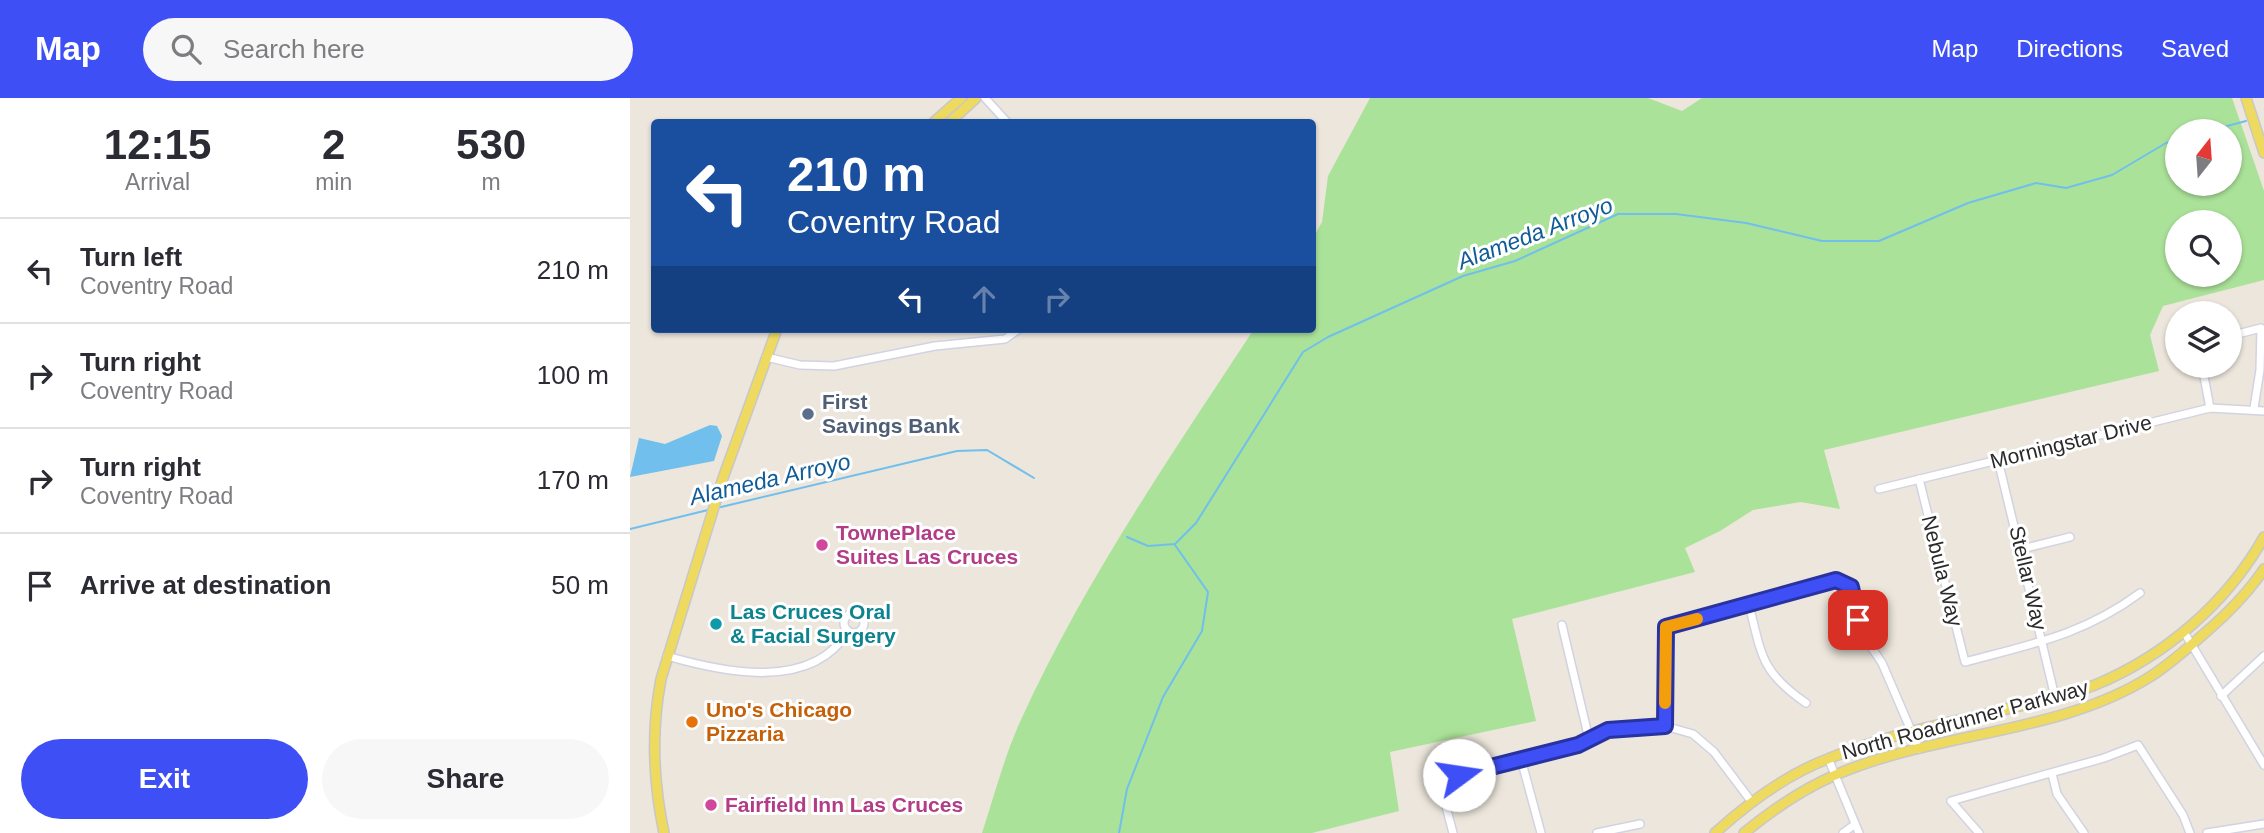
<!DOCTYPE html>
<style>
body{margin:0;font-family:Helvetica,sans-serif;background:#f7f7f7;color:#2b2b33;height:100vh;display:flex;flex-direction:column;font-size:26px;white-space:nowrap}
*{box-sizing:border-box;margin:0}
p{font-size:23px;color:#7c7c81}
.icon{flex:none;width:38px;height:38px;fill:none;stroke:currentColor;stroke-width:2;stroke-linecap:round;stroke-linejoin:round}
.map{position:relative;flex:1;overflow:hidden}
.panel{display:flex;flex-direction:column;background:#fff;width:630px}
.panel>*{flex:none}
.hud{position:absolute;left:21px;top:21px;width:665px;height:214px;border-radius:7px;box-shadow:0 2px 5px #0004;background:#1a4fa0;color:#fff;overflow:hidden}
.needle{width:46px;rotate:17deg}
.fabs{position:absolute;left:1535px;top:21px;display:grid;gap:14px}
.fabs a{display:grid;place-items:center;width:77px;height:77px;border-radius:50%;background:#fff;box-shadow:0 2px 5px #0004;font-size:35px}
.pin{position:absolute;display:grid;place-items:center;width:60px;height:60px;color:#fff;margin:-30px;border-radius:14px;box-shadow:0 4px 10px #0006}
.me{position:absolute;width:77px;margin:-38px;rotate:76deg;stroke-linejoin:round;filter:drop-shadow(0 0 5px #0008)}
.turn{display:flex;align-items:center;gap:24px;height:147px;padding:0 21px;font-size:32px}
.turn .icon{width:91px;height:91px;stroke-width:2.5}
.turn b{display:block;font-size:49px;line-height:60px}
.lanes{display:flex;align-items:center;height:66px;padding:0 21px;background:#0003;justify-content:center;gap:35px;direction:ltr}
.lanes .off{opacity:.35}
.eta{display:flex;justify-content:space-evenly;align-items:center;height:119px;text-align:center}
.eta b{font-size:42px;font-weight:600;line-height:49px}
.button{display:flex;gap:14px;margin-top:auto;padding:14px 21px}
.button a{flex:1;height:80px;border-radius:42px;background:#3e4ff6;color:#fff;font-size:28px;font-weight:600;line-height:80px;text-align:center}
.button a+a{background:#f7f7f7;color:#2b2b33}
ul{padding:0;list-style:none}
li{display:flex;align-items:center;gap:21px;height:105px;padding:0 21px;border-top:2px solid #e1e1e2}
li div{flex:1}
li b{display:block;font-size:26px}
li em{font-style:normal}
header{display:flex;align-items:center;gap:42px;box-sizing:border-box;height:98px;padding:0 35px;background:#3e4ff6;color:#fff}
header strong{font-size:33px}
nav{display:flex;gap:38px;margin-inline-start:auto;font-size:24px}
.search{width:490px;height:63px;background:#f7f7f7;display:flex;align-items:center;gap:18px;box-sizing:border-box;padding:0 24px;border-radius:38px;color:#7c7c81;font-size:26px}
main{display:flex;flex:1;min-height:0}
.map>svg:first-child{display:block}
</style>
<header>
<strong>Map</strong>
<div class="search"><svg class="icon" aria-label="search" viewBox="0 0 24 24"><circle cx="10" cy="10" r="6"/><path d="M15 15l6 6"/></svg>Search here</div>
<nav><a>Map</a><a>Directions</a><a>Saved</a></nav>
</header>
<main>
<section class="panel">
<div class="eta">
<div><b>12:15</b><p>Arrival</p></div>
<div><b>2</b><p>min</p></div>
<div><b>530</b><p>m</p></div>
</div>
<ul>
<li><svg class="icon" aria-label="left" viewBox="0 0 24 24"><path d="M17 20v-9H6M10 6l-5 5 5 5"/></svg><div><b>Turn left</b><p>Coventry Road</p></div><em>210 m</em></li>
<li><svg class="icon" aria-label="right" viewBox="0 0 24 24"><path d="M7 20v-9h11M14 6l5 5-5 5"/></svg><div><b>Turn right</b><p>Coventry Road</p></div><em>100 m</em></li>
<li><svg class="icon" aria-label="right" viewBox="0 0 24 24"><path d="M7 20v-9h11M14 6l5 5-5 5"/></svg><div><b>Turn right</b><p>Coventry Road</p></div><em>170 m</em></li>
<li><svg class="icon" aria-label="arrive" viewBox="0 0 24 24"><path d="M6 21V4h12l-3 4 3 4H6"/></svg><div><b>Arrive at destination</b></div><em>50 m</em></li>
</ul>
<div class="button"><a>Exit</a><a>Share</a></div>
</section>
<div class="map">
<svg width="1634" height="735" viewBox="0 0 1634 735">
<rect width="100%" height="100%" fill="#ece6dc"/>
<path fill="#abe299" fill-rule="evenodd" d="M 740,0 L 1018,0 L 1052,13 L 1072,0 L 1602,0 L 1634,93 L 1634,182 L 1533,208 L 1520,237 L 1529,273 L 1194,352 L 1210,411 L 1171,404 L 1123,412 L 1090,433 L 1055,450 L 1065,474 L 882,521 L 906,623 L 760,654 L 769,713 L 682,735 L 352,735 C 364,699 374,659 390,624 C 453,485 540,359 624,231 L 682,231 L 683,140 L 692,124 L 698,78 ZM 1547,33 L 1600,33 L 1600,86 L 1547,86 ZM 1547,124 L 1600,124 L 1600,177 L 1547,177 Z"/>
<path fill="#70bfec" d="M 80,327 L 87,328 L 92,338 L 84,363 L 0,379 L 9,340 L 35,346 Z"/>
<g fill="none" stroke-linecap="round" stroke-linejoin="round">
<g stroke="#70bfec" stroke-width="2">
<path d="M 1578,33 L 1616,23"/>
<path d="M 87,410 L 327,353 L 357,352 L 404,380"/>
<path d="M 0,431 L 78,412"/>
<path d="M 497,439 L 518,448 L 545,446 L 566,425 L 673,254 L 698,239 L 833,178 L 885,163 L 988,116 L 1046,116 L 1116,125 L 1192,143 L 1249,143 L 1338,105 L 1406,85 L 1436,90 L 1482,77 L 1536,45 L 1547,42"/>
<path d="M 489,735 L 497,691 L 533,599 L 572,533 L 578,494 L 545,447"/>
</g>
<defs>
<g id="minor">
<path d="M 355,0 L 377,24"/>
<path d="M 1600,238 L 1631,230 L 1630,272 L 1624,310"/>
<path d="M 136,259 L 170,267 L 204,268 L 305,248 L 375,241 L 389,231"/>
<path d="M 1572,268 L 1580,310"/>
<path d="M 1368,362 L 1425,599"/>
<path d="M 1289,381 L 1335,564 C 1402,546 1453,537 1510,495"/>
<path d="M 1249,391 L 1580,310 L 1634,313"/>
<path d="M 1392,451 L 1440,439"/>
<path d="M 1119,507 C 1132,558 1131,574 1176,605"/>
<circle cx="224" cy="525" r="10"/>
<path d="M 932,527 L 959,641"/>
<path d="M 1554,534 L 1634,667"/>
<path d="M 37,558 C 92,574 182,594 218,533"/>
<path d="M 1591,598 L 1634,558"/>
<path d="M 1035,628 L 1036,529 L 1206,482 L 1221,489 L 1233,537 L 1252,565 L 1289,651"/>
<path d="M 1198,660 L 1229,735"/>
<path d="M 891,661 L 911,735"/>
<path d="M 1422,676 L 1427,696 L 1454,735"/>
<path d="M 823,735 L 809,682 L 948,647 L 978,632 L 1035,628 L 1063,636 L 1084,654 L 1121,703"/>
<path d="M 967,735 L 1010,726"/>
<path d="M 1213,735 L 1224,727"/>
<path d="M 1349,735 L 1321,703 L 1474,660 L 1508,647 L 1553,717 L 1560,735"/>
<path d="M 1577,735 L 1634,726"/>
</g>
<g id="major">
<path d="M 1616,0 L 1634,55"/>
<path d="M 304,24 L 331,0"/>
<path d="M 320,24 L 346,0"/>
<path d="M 34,735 C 23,683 21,633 31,581 L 93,380 L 147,231"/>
<path d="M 1085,735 C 1119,704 1157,676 1200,660 C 1254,638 1311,626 1368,613 C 1401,605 1435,599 1465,587 C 1535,558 1597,505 1634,439"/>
<path d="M 1114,735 C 1141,713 1171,692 1203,678 C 1302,634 1426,637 1518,580 C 1539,567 1558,550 1576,534 C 1598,515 1618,495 1634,471"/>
</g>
</defs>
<use href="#minor" stroke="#d1d3e2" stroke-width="10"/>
<use href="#major" stroke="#c8c8c8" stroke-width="12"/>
<use href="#minor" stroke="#fff" stroke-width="7"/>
<use href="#major" stroke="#eeda5f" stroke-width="9"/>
</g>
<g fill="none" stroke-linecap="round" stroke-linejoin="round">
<defs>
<path id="route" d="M 829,677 L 948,647 L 978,632 L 1035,628 L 1036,529 L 1206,482 L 1221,489 L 1228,522"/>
</defs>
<use href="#route" stroke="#2833a0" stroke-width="18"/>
<use href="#route" stroke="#3e4ff6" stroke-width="12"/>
<path stroke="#f59e0b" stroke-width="12" d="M 1035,605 L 1036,529 L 1067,521"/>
</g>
<circle fill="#5c6f8a" stroke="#fff" stroke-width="2.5" cx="178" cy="316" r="7"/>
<g fill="#d1479c" stroke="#fff" stroke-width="2.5">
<circle cx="192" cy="447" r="7"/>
<circle cx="81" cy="707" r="7"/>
</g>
<circle fill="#0f9aa8" stroke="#fff" stroke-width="2.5" cx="86" cy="526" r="7"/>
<circle fill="#e8710a" stroke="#fff" stroke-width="2.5" cx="62" cy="624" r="7"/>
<g text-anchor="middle" stroke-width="6" stroke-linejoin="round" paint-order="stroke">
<g font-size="21" font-weight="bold" fill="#4e5e75" stroke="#fff" text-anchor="start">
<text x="192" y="311">First<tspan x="192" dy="24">Savings Bank</tspan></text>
</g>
<g font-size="21" fill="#2a2a2a" stroke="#fff">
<text transform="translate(1441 344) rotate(-14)" y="7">Morningstar Drive</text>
<text transform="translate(1312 473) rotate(76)" y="7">Nebula Way</text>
<text transform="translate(1398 480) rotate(77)" y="7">Stellar Way</text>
<text transform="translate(1335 622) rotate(-15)" y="7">North Roadrunner Parkway</text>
</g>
<g font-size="21" font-weight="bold" fill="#b23c85" stroke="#fff" text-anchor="start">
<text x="206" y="442">TownePlace<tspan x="206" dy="24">Suites Las Cruces</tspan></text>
<text x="95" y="714">Fairfield Inn Las Cruces</text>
</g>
<g font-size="21" font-weight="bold" fill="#0d838f" stroke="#fff" text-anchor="start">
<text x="100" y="521">Las Cruces Oral<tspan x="100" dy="24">&amp; Facial Surgery</tspan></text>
</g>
<g font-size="21" font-weight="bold" fill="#c56008" stroke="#fff" text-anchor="start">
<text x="76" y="619">Uno's Chicago<tspan x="76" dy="24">Pizzaria</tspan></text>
</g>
<g font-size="23" font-style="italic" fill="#105c98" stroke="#fff">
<text transform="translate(905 135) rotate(-21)" y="8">Alameda Arroyo</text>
<text transform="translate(140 381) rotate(-13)" y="8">Alameda Arroyo</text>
</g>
</g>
</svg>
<div class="fabs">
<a><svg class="needle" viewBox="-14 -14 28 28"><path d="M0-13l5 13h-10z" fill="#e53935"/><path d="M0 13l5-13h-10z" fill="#7c7c81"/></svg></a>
<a><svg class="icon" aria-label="search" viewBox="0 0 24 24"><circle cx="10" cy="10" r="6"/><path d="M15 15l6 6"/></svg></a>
<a><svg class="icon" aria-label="layers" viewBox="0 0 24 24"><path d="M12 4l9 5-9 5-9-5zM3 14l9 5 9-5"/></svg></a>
</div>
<div class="pin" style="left:1228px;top:522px;background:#d93025"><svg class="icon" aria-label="arrive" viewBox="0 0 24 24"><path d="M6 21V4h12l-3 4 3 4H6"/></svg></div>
<svg class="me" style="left:829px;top:677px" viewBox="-20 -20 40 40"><circle r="19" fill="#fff"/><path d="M0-13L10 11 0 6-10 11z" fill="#3e4ff6"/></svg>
<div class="hud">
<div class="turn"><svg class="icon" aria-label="left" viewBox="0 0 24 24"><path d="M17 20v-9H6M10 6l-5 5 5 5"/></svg><div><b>210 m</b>Coventry Road</div></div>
<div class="lanes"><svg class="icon" aria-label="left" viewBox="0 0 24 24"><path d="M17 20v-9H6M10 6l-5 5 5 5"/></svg><svg class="icon off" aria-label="ahead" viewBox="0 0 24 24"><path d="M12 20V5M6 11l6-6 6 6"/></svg><svg class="icon off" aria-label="right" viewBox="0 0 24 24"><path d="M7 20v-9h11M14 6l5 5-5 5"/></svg></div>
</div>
</div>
</main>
